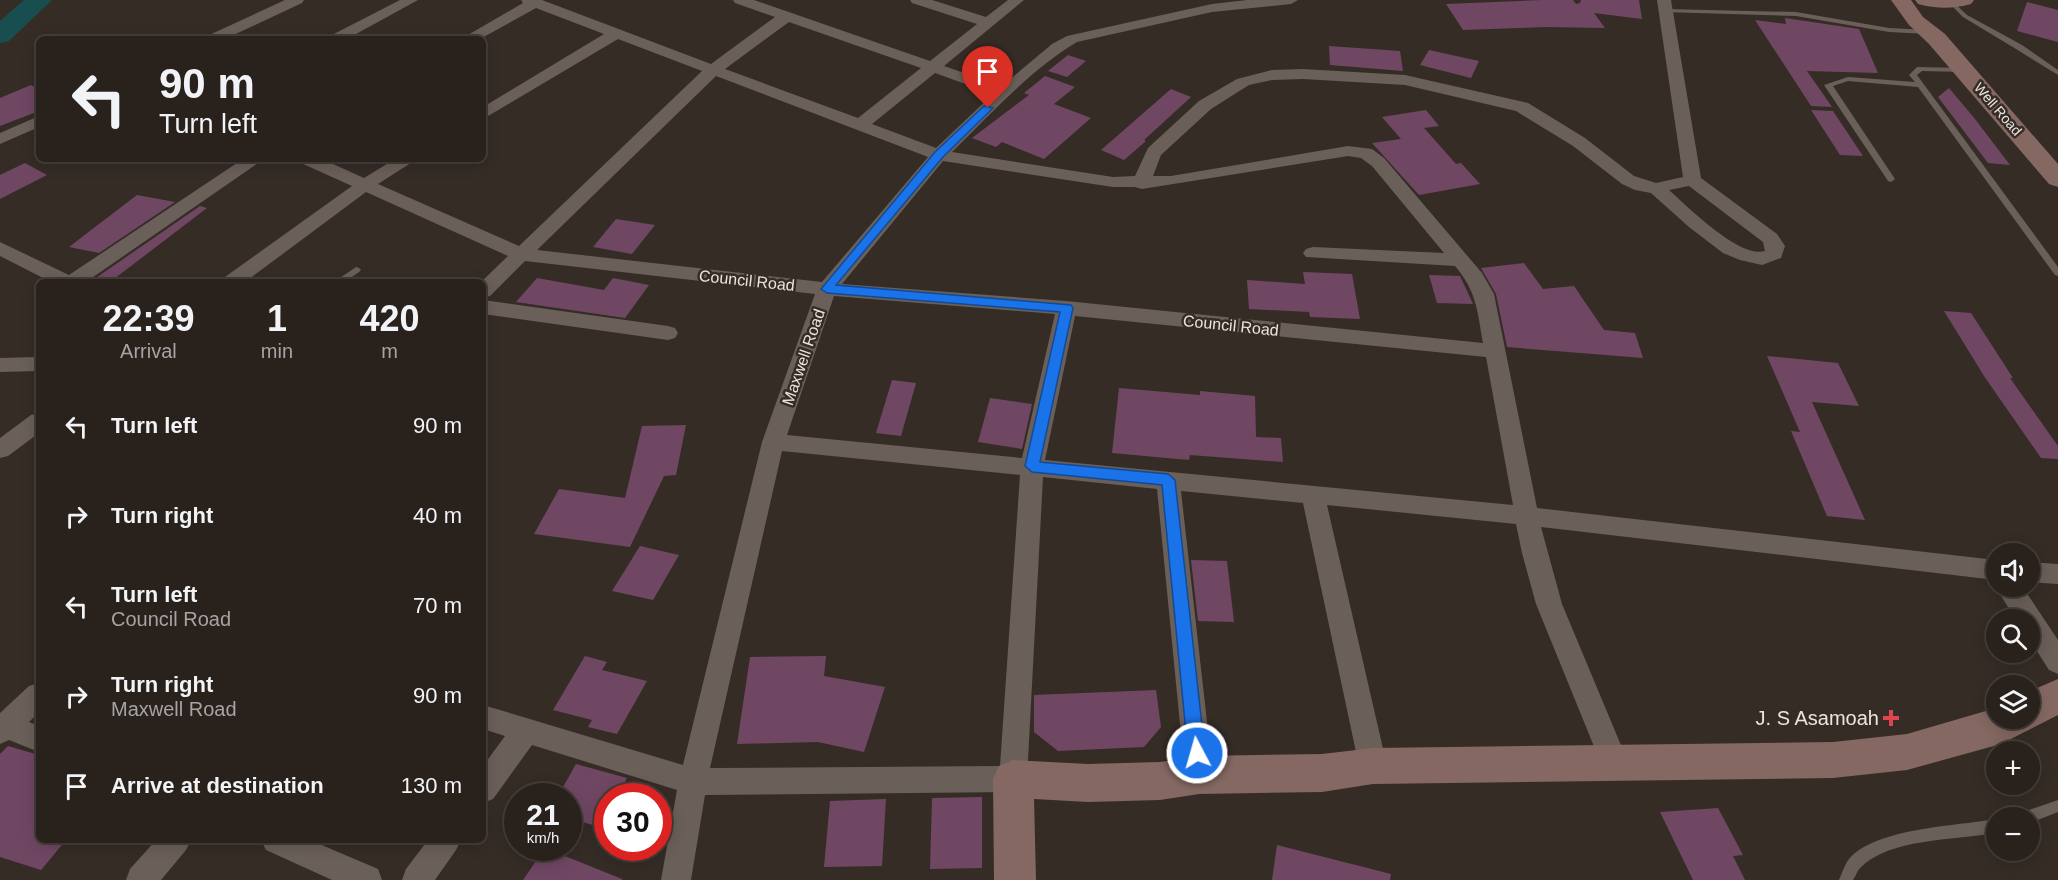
<!DOCTYPE html>
<meta charset="utf-8">
<style>
body{margin:0;font-family:Helvetica,sans-serif;background:#302925;color:#f1f3f6;height:100vh;display:flex;flex-direction:column;font-size:22px;white-space:nowrap}
*{box-sizing:border-box;margin:0}
p{font-size:20px;color:#a5a3a3}
.icon{flex:none;width:33px;height:33px;fill:none;stroke:currentColor;stroke-width:2;stroke-linecap:round;stroke-linejoin:round}
.map{position:relative;flex:1;overflow:hidden}
.sheet{position:absolute;left:36px;top:279px;width:450px;height:564px;display:flex;flex-direction:column;background:#28211c;border-radius:9px;box-shadow:0 3px 15px #0003,0 0 0 2px #443e3b}
.sheet>*{flex:none}
.guide{position:absolute;left:36px;top:36px;width:450px;height:126px;border-radius:9px;box-shadow:0 3px 15px #0003,0 0 0 2px #443e3b;background:#28211c;color:#f1f3f6;overflow:hidden}
.tools{position:absolute;left:1986px;top:543px;display:grid;gap:12px}
.tools a{display:grid;place-items:center;width:54px;height:54px;border-radius:50%;background:#28211c;box-shadow:0 3px 15px #0003,0 0 0 2px #443e3b;font-size:30px}
.speed{position:absolute;left:504px;top:783px;display:flex;gap:12px;font-size:30px;font-weight:700;text-align:center}
.speed>*{display:grid;place-content:center;width:78px;height:78px;border-radius:50%;background:#28211c;box-shadow:0 3px 15px #0003,0 0 0 2px #443e3b;line-height:1}
.speed small{font-size:15px;font-weight:400}
.speed .limit{border:9px solid #d22;background:#fff;color:#111}
.pin{position:absolute;display:grid;place-items:center;width:51px;height:51px;color:#fff;margin:-62px -26px;border-radius:50% 50% 50% 0;rotate:-45deg;box-shadow:0 0 6px #0007}
.pin .icon{rotate:45deg}
.me{position:absolute;width:66px;margin:-33px;rotate:354deg;stroke-linejoin:round;filter:drop-shadow(0 0 4px #0008)}
.turn{display:flex;align-items:center;gap:21px;height:126px;padding:0 24px;font-size:27px}
.turn .icon{width:78px;height:78px;stroke-width:2.5}
.turn b{display:block;font-size:42px;line-height:51px}
.eta{display:flex;justify-content:space-evenly;align-items:center;height:102px;text-align:center}
.eta b{font-size:36px;font-weight:800;line-height:42px}
ul{padding:0;list-style:none}
li{display:flex;align-items:center;gap:18px;height:90px;padding:0 24px}
li div{flex:1}
li b{display:block;font-size:22px}
li em{font-style:normal}
.map>svg:first-child{display:block}
</style>
<div class="map">
<svg width="2058" height="880" viewBox="0 0 2058 880">
<rect width="100%" height="100%" fill="#352c26"/>
<g fill="none" stroke-linecap="round" stroke-linejoin="round">
<path fill="#184e50" fill-rule="evenodd" d="M 24,0 L 52,0 L 9,41 L 0,43 L 0,21 Z"/>
</g>
<g fill="#704763">
<path d="M 1542,0 L 1573,0 L 1576,4 L 1580,3 L 1581,0 L 1639,0 L 1642,19 L 1594,13 L 1605,28 L 1547,27 L 1463,30 L 1446,4 Z"/>
<path d="M 2027,2 L 2058,10 L 2058,42 L 2017,31 Z"/>
<path d="M 1785,18 L 1859,29 L 1878,73 L 1807,71 L 1832,107 L 1811,106 L 1755,20 L 1786,24 Z"/>
<path d="M 1329,46 L 1400,51 L 1403,71 L 1330,65 Z"/>
<path d="M 1429,50 L 1479,61 L 1471,78 L 1420,65 Z"/>
<path d="M 1068,55 L 1086,61 L 1067,77 L 1048,71 Z"/>
<path d="M 1045,76 L 1075,87 L 1054,104 L 1091,118 L 1044,159 L 1002,142 L 996,147 L 972,138 L 1029,95 L 1024,93 Z"/>
<path d="M 31,85 L 39,90 L 39,111 L 0,126 L 0,98 Z"/>
<path d="M 1949,88 L 1975,119 L 2010,165 L 1988,163 L 1938,97 Z"/>
<path d="M 1171,89 L 1191,97 L 1144,140 L 1146,141 L 1124,160 L 1101,150 Z"/>
<path d="M 1426,110 L 1439,126 L 1424,128 L 1456,164 L 1461,163 L 1480,184 L 1419,195 L 1372,143 L 1401,139 L 1382,117 Z"/>
<path d="M 1811,110 L 1833,111 L 1863,156 L 1840,155 Z"/>
<path d="M 25,163 L 47,175 L 0,199 L 0,175 Z"/>
<path d="M 137,195 L 175,202 L 99,253 L 69,247 Z"/>
<path d="M 200,206 L 207,208 L 110,282 L 90,282 Z"/>
<path d="M 616,219 L 655,225 L 632,254 L 593,247 Z"/>
<path d="M 1524,263 L 1543,289 L 1574,286 L 1604,330 L 1635,333 L 1643,358 L 1507,347 L 1496,294 L 1481,268 Z"/>
<path d="M 1303,272 L 1352,274 L 1360,319 L 1310,317 L 1309,312 L 1249,309 L 1247,280 L 1305,284 Z"/>
<path d="M 1429,275 L 1460,276 L 1473,304 L 1437,303 Z"/>
<path d="M 537,278 L 604,290 L 613,278 L 649,285 L 625,318 L 516,302 Z"/>
<path d="M 1944,311 L 1971,313 L 2013,378 L 2010,378 L 2058,446 L 2058,459 L 2041,458 L 1984,376 Z"/>
<path d="M 1767,356 L 1838,363 L 1859,406 L 1812,402 L 1865,520 L 1827,516 L 1791,431 L 1800,432 Z"/>
<path d="M 892,380 L 916,383 L 901,436 L 876,433 Z"/>
<path d="M 1119,388 L 1200,395 L 1200,391 L 1255,396 L 1256,437 L 1281,438 L 1283,462 L 1190,455 L 1189,460 L 1112,453 Z"/>
<path d="M 990,398 L 1032,404 L 1022,449 L 978,442 Z"/>
<path d="M 686,425 L 676,475 L 664,476 L 630,547 L 534,534 L 559,489 L 625,498 L 642,426 Z"/>
<path d="M 640,546 L 679,555 L 653,600 L 612,591 Z"/>
<path d="M 1191,560 L 1227,561 L 1234,622 L 1198,621 Z"/>
<path d="M 585,656 L 607,662 L 602,670 L 647,681 L 617,734 L 588,727 L 592,720 L 553,710 Z"/>
<path d="M 826,656 L 824,676 L 885,687 L 864,752 L 818,742 L 737,744 L 750,657 Z"/>
<path d="M 1156,690 L 1161,727 L 1144,747 L 1058,751 L 1034,732 L 1034,695 Z"/>
<path d="M 8,746 L 39,755 L 39,840 L 66,840 L 41,870 L 0,857 L 0,754 Z"/>
<path d="M 576,764 L 627,778 L 617,796 L 608,796 L 608,814 L 600,827 L 568,818 L 568,796 L 558,796 Z"/>
<path d="M 982,797 L 982,868 L 930,869 L 932,798 Z"/>
<path d="M 886,799 L 882,866 L 824,867 L 830,801 Z"/>
<path d="M 1718,808 L 1743,855 L 1733,856 L 1745,880 L 1693,880 L 1660,812 Z"/>
<path d="M 1277,845 L 1391,874 L 1390,880 L 1272,880 Z"/>
<path d="M 545,848 L 622,879 L 622,880 L 523,880 Z"/>
</g>
<g fill="none" stroke-linecap="round" stroke-linejoin="round">
<g fill="#6a6059" fill-rule="evenodd">
<path d="M 1952,1 L 1967,15 L 2022,45 L 2058,70 L 2058,75 L 2016,49 L 1963,17 L 1949,3 Z"/>
<path d="M 1665,9 L 1796,12 L 1889,28 L 1928,30 L 1932,32 L 1928,34 L 1889,32 L 1796,16 L 1663,12 L 1663,10 Z"/>
<path d="M 1917,67 L 1963,68 L 1967,70 L 1963,72 L 1922,71 L 1917,75 L 2058,267 L 2058,276 L 2055,275 L 1918,87 L 1848,81 L 1833,86 L 1895,179 L 1891,182 L 1888,181 L 1824,85 L 1848,77 L 1915,82 L 1909,75 Z"/>
<path d="M 356,267 L 359,268 L 361,270 L 359,272 L 345,282 L 334,282 Z"/>
<path d="M 2058,800 L 2058,812 L 2030,823 L 2030,818 L 2018,818 L 2020,813 Z"/>
<path d="M 1996,819 L 1996,833 C 1957,840 1889,838 1860,868 C 1857,871 1856,876 1853,880 L 1839,880 C 1842,873 1845,864 1849,859 C 1875,828 1957,826 1996,819 Z"/>
</g>
<g fill="#6a6059" fill-rule="evenodd">
<path d="M 285,0 L 304,0 L 302,3 L 225,39 L 204,39 L 207,36 Z"/>
<path d="M 400,0 L 418,0 L 347,39 L 327,39 L 330,36 Z"/>
<path d="M 521,0 L 542,0 L 711,64 L 775,17 L 735,3 L 733,0 L 754,0 L 930,61 L 977,24 L 912,3 L 910,0 L 932,0 L 986,17 L 1008,0 L 1024,0 L 944,66 L 1002,86 L 1052,44 L 1067,36 L 1212,4 L 1247,0 L 1298,0 L 1291,4 L 1212,12 L 1077,42 C 1030,70 991,114 952,152 L 1113,177 L 1135,176 L 1148,148 L 1199,101 L 1237,79 L 1272,70 L 1303,69 L 1405,75 L 1528,103 L 1585,138 L 1634,176 L 1656,183 L 1683,177 L 1657,0 L 1671,0 L 1701,178 L 1777,234 L 1785,246 L 1781,258 L 1762,265 L 1740,260 L 1723,253 L 1689,227 L 1651,193 L 1635,190 L 1622,184 L 1573,146 L 1516,111 L 1405,85 L 1303,79 L 1272,80 L 1249,85 L 1211,109 L 1161,155 L 1153,176 L 1171,176 L 1348,146 L 1372,149 L 1384,158 L 1482,273 L 1494,294 L 1537,508 L 1996,560 L 1996,580 L 1541,527 L 1562,604 L 1628,762 L 1624,771 L 1614,775 L 1604,771 L 1536,604 L 1522,553 L 1516,524 L 1327,505 L 1387,766 L 1383,775 L 1373,779 L 1363,775 L 1359,766 L 1303,503 L 1181,491 L 1213,775 L 1209,784 L 1199,788 L 1189,784 L 1185,775 L 1157,489 L 1043,477 L 1027,779 L 1023,788 L 1013,792 L 705,795 L 691,880 L 661,880 L 677,790 L 532,745 L 493,799 L 483,803 L 483,766 L 505,736 L 483,729 L 483,705 L 683,765 L 762,442 L 815,294 L 525,261 L 490,296 L 483,298 L 483,282 L 481,282 L 508,256 L 366,192 L 245,282 L 222,282 L 225,277 L 352,186 L 301,163 L 298,159 L 322,159 L 364,178 L 395,159 L 417,159 L 378,184 L 519,246 L 702,71 L 618,39 L 483,119 L 483,107 L 604,34 L 536,8 L 480,39 L 461,39 L 523,3 ZM 789,22 L 921,68 L 858,118 L 725,69 ZM 935,73 L 993,94 L 936,148 L 872,124 ZM 716,76 L 928,157 L 822,282 L 537,250 ZM 1348,156 L 1361,158 L 1372,166 L 1444,253 L 1313,247 L 1306,249 L 1303,253 L 1306,257 L 1455,266 C 1477,292 1477,310 1483,343 L 1066,301 L 842,284 L 943,161 L 1113,187 L 1135,187 L 1142,189 ZM 1689,186 L 1763,242 L 1765,251 C 1740,259 1687,206 1669,190 ZM 834,296 L 1055,314 L 1022,458 L 787,435 ZM 1075,316 L 1486,357 L 1513,505 L 1045,460 ZM 782,451 L 1020,475 L 1000,766 L 710,768 Z"/>
<path d="M 39,116 L 39,127 L 0,144 L 0,133 Z"/>
<path d="M 243,159 L 264,159 L 86,282 L 51,282 L 0,256 L 0,242 L 69,275 Z"/>
<path d="M 483,300 L 668,326 L 675,328 L 678,333 L 675,338 L 668,340 L 483,314 Z"/>
<path d="M 39,357 L 39,371 L 0,372 L 0,358 Z"/>
<path d="M 39,413 L 39,433 L 8,456 L 0,458 L 0,438 L 31,415 Z"/>
<path d="M 2030,562 L 2058,564 L 2058,584 L 2030,582 Z"/>
<path d="M 1996,584 L 1996,586 L 2022,586 L 2058,640 L 2058,674 L 2049,670 L 2030,640 L 2030,620 L 2016,620 L 1995,586 Z"/>
<path d="M 39,683 L 39,712 L 29,722 L 39,726 L 39,752 L 9,740 L 0,744 L 0,713 L 29,686 Z"/>
<path d="M 156,840 L 191,840 L 186,850 L 161,880 L 126,880 L 130,869 Z"/>
<path d="M 261,840 L 310,840 L 378,869 L 382,880 L 332,880 L 266,850 Z"/>
<path d="M 428,840 L 461,840 L 456,850 L 435,880 L 402,880 L 406,869 Z"/>
</g>
<g fill="#856862" fill-rule="evenodd">
<path d="M 1891,0 L 1911,0 L 1923,17 L 1945,34 L 2058,164 L 2058,187 L 2049,184 L 1929,44 L 1909,25 Z"/>
<path d="M 1915,0 L 1974,0 L 1971,4 C 1953,9 1937,9 1918,4 Z"/>
<path d="M 2058,679 L 2058,715 L 2001,744 L 1907,770 L 1833,778 L 1373,784 L 1322,792 L 1199,794 L 1160,800 L 1088,802 L 1034,799 L 1036,880 L 994,880 L 993,779 L 999,766 L 1013,760 L 1088,764 L 1160,762 L 1199,756 L 1322,754 L 1373,748 L 1833,742 L 1907,734 L 1996,708 L 1996,718 L 2030,718 L 2030,691 Z"/>
</g>
</g>
<path fill="#1a73e8" stroke="#114b97" stroke-width="1.5" d="M 984,106 L 993,108 L 943,157 L 836,285 L 1071,305 L 1073,308 L 1040,462 L 1168,474 L 1175,480 L 1205,753 L 1203,758 L 1197,760 L 1191,758 L 1188,753 L 1162,485 L 1032,472 L 1025,466 L 1060,312 L 827,293 L 821,289 L 935,152 Z"/>
<path fill="#e0444e" stroke="#352c26" stroke-width="2" d="M1888 709h6v6h6v6h-6v6h-6v-6h-6v-6h6z"/>
<g text-anchor="middle" stroke-width="5" stroke-linejoin="round" paint-order="stroke">
<g font-size="14" fill="#eae4e0" stroke="#352c26">
<text transform="translate(1998 109) rotate(49)" y="5">Well Road</text>
</g>
<g font-size="16" fill="#eae4e0" stroke="#352c26">
<text transform="translate(747 280) rotate(6)" y="6">Council Road</text>
<text transform="translate(1231 325) rotate(6)" y="6">Council Road</text>
<text transform="translate(803 357) rotate(-71)" y="6">Maxwell Road</text>
</g>
<g font-size="20" fill="#eae4e0" stroke="#352c26" text-anchor="end">
<text x="1879" y="725">J. S Asamoah</text>
</g>
</g>
</svg>
<div class="tools">
<a><svg class="icon" aria-label="sound" viewBox="0 0 24 24"><path d="M4 9h4l5-4v14l-5-4H4zM17 9q2 3 0 6"/></svg></a>
<a><svg class="icon" aria-label="search" viewBox="0 0 24 24"><circle cx="10" cy="10" r="6"/><path d="M15 15l6 6"/></svg></a>
<a><svg class="icon" aria-label="layers" viewBox="0 0 24 24"><path d="M12 4l9 5-9 5-9-5zM3 14l9 5 9-5"/></svg></a>
<a>+</a>
<a>−</a>
</div>
<div class="speed"><div>21<small>km/h</small></div><div class="limit">30</div></div>
<div class="pin" style="left:988px;top:108px;background:#d93025"><svg class="icon" aria-label="arrive" viewBox="0 0 24 24"><path d="M6 21V4h12l-3 4 3 4H6"/></svg></div>
<svg class="me" style="left:1197px;top:753px" viewBox="-20 -20 40 40"><circle r="17" fill="#1a73e8" stroke="#fff" stroke-width="3"/><path d="M0-11L8 9 0 5-8 9z" fill="#fff"/></svg>
<div class="guide">
<div class="turn"><svg class="icon" aria-label="left" viewBox="0 0 24 24"><path d="M17 20v-9H6M10 6l-5 5 5 5"/></svg><div><b>90 m</b>Turn left</div></div>
</div>
<section class="sheet">
<div class="eta">
<div><b>22:39</b><p>Arrival</p></div>
<div><b>1</b><p>min</p></div>
<div><b>420</b><p>m</p></div>
</div>
<ul>
<li><svg class="icon" aria-label="left" viewBox="0 0 24 24"><path d="M17 20v-9H6M10 6l-5 5 5 5"/></svg><div><b>Turn left</b></div><em>90 m</em></li>
<li><svg class="icon" aria-label="right" viewBox="0 0 24 24"><path d="M7 20v-9h11M14 6l5 5-5 5"/></svg><div><b>Turn right</b></div><em>40 m</em></li>
<li><svg class="icon" aria-label="left" viewBox="0 0 24 24"><path d="M17 20v-9H6M10 6l-5 5 5 5"/></svg><div><b>Turn left</b><p>Council Road</p></div><em>70 m</em></li>
<li><svg class="icon" aria-label="right" viewBox="0 0 24 24"><path d="M7 20v-9h11M14 6l5 5-5 5"/></svg><div><b>Turn right</b><p>Maxwell Road</p></div><em>90 m</em></li>
<li><svg class="icon" aria-label="arrive" viewBox="0 0 24 24"><path d="M6 21V4h12l-3 4 3 4H6"/></svg><div><b>Arrive at destination</b></div><em>130 m</em></li>
</ul>
</section>
</div>
